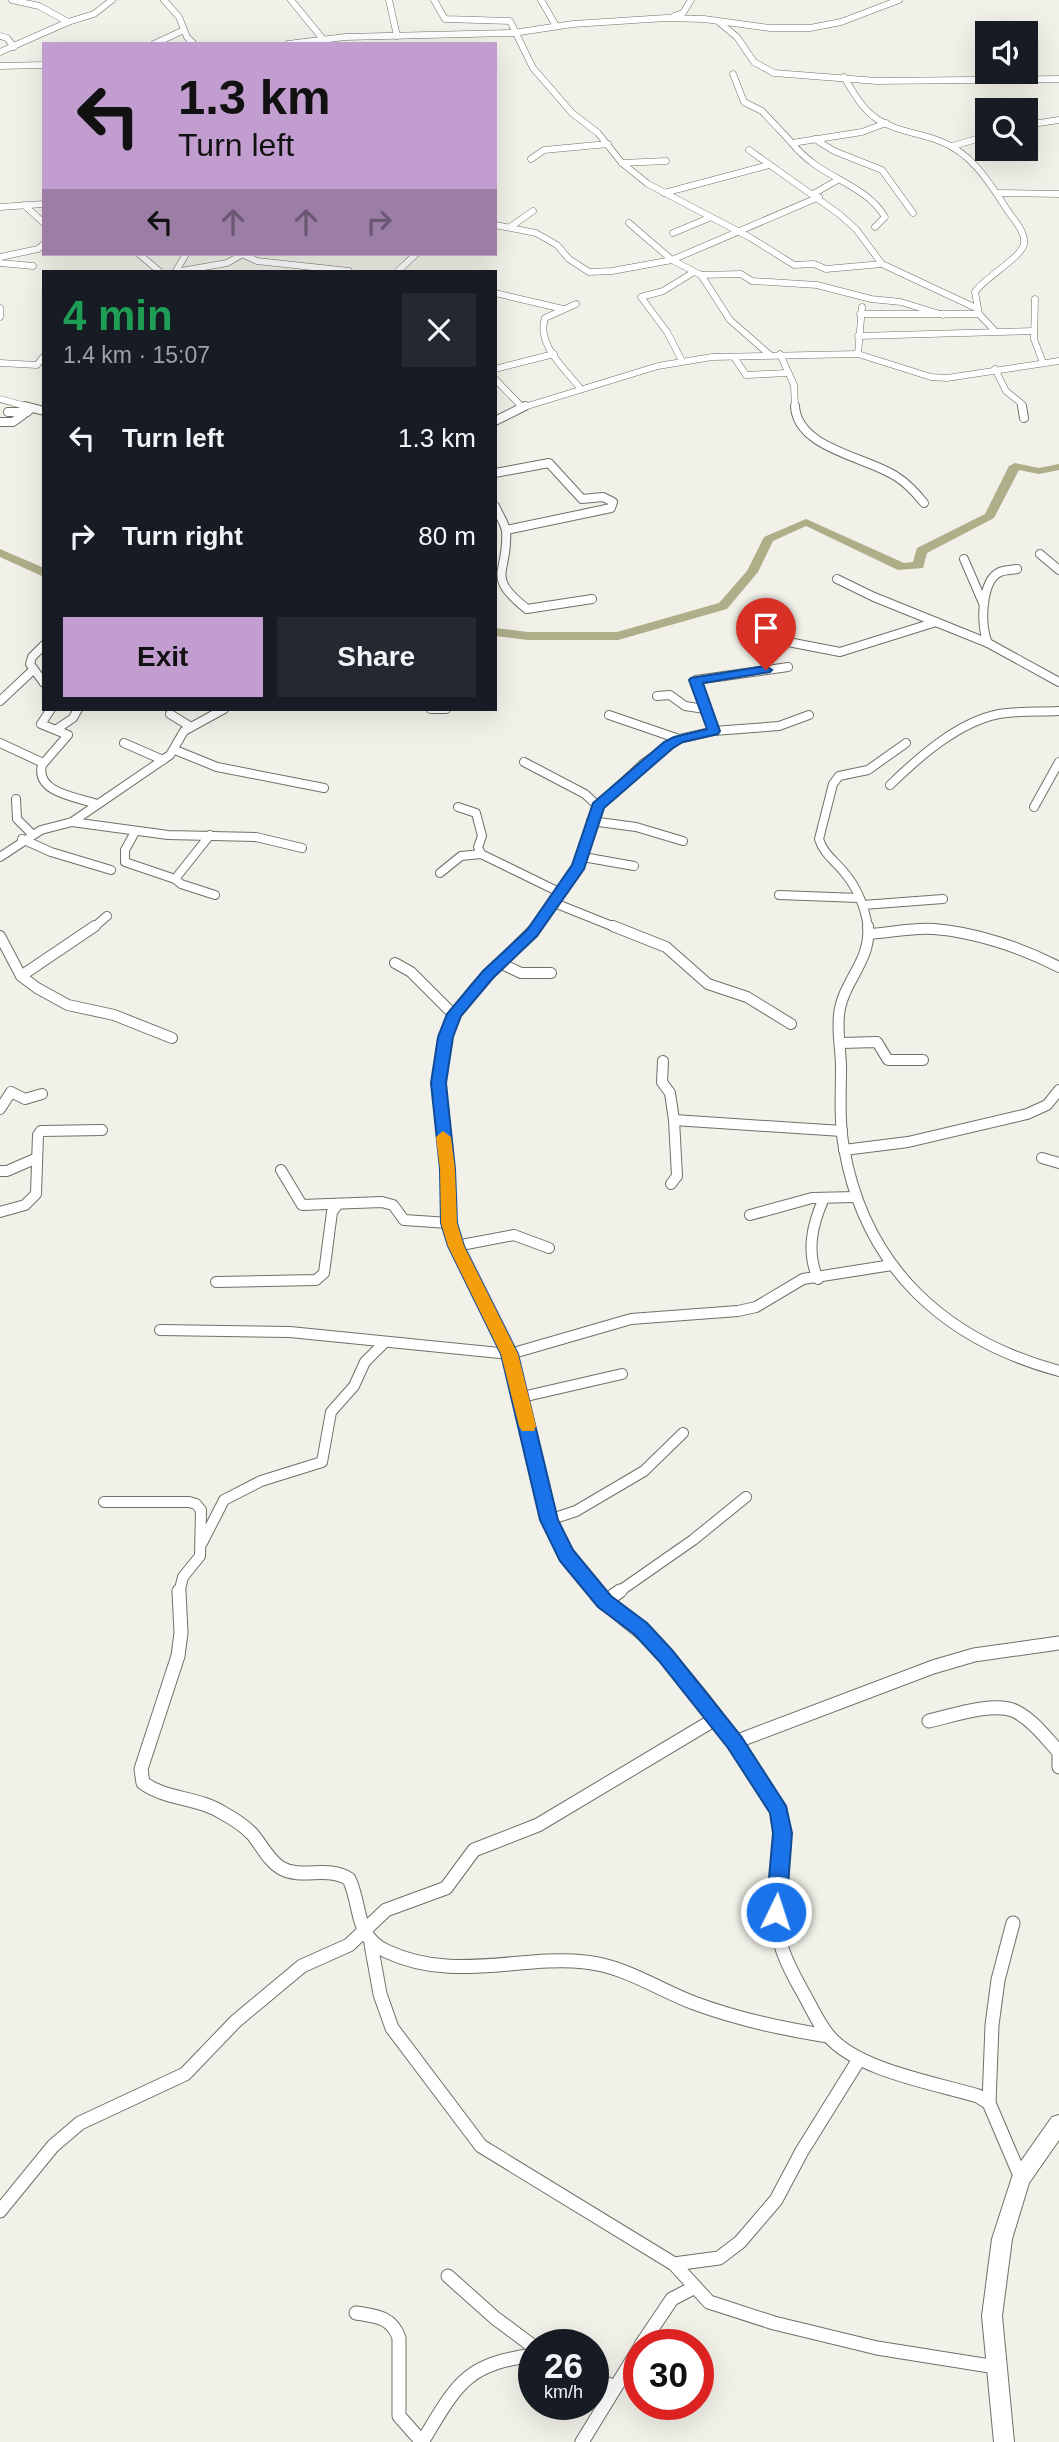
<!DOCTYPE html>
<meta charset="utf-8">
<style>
body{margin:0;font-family:Arial,sans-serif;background:#242831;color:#f1f3f6;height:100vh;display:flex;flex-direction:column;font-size:26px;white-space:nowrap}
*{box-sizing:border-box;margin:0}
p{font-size:23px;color:#9ea1a6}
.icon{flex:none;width:38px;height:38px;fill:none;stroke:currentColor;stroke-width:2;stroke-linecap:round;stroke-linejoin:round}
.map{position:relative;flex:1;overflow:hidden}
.details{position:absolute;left:42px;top:270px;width:455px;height:441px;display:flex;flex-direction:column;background:#171b24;border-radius:0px;box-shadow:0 7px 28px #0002}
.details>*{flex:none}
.hud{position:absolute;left:42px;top:42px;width:455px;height:214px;border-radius:0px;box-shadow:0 7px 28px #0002;background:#c29dd0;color:#111;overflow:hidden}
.fabs{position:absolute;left:975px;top:21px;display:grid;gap:14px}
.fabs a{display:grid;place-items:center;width:63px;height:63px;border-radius:0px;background:#171b24;box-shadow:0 7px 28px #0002;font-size:35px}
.speed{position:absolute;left:518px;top:2329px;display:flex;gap:14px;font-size:35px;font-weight:700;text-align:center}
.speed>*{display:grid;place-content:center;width:91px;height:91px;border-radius:50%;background:#171b24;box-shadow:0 7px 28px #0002;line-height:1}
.speed small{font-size:18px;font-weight:400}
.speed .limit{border:10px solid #d22;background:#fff;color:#111}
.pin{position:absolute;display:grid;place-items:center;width:60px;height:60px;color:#fff;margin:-72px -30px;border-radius:50% 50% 50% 0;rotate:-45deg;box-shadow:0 0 7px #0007}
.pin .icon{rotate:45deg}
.me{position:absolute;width:77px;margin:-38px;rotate:4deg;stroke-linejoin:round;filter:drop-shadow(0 0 5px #0008)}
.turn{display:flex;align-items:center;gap:24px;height:147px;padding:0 21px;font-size:32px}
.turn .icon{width:91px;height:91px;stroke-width:2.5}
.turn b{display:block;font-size:49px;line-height:60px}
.lanes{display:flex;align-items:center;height:66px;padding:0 21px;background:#0003;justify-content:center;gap:35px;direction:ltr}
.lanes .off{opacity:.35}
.round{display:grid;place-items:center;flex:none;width:74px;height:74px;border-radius:0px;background:#242831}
.headline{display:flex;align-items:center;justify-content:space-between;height:119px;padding:0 21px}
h1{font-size:42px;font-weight:600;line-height:52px;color:#1e9e55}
.primary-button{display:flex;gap:14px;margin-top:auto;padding:14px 21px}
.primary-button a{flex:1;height:80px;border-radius:0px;background:#c29dd0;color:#111;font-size:28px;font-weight:600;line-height:80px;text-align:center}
.primary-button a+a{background:#242831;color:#f1f3f6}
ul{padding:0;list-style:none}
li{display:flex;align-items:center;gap:21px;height:98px;padding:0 21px}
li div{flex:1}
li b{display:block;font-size:26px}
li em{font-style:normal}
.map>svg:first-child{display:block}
</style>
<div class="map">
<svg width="1059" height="2442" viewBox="0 0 1059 2442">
<rect width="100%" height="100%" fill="#f1f1e9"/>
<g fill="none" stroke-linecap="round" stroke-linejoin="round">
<g fill="#aeae89" fill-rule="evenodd">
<path d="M 1015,463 L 1039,468 L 1059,464 L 1059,470 L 1039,474 L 1019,470 L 994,518 L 927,553 L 923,568 L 898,570 L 806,526 L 773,541 L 758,572 L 727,609 L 618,640 L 528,640 L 495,636 L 495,628 L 528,632 L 617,632 L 719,603 L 747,571 L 764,537 L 806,519 L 904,563 L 913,562 L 917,548 L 985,514 L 1009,466 Z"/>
<path d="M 0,549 L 44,568 L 44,577 L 0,557 Z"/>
</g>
<defs>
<g id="street-far3">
<path d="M 12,0 L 39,6 L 68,22"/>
<path d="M 164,0 L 179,17 L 187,37 L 194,44"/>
<path d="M 291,0 L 322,38"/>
<path d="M 389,0 L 397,36"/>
<path d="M 434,0 L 445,19 L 510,21 L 533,68 L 572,113 L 598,133 L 622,163 L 648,184 L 751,238 L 794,265 L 814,264 L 826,269 L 882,264"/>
<path d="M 541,0 L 556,26"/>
<path d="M 674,16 L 683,13 L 691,0"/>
<path d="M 720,23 L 737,37 L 754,62 L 774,73 L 877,81 L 1059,79"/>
<path d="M 0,36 L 7,38 L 14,47"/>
<path d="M 154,44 L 184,30"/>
<path d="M 288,44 L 345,37 L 513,33 L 573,24 L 666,18 L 704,19 L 770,28 L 810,28 L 841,22 L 899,0"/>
<path d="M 0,52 L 68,22 L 94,14 L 112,0"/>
<path d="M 0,66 L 44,65"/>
<path d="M 733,74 L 744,102 L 762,111 L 792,143"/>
<path d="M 844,77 C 853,92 862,109 877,119 C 897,132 921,133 942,142 C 973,154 990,184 1008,211 C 1013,219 1026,232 1024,244 C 1021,258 985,277 975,292 L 979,314 L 995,331"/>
<path d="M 1026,125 L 1059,120"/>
<path d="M 815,139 L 834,151 L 882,170 L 913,213"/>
<path d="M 953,146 L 987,136"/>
<path d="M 749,150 L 839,214 L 856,229 L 882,264 L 976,308"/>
<path d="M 531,159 L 544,150 L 608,144"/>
<path d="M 622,163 L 666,161"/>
<path d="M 664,193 L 769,165"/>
<path d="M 997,193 L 1059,194"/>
<path d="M 813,194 L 836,181"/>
<path d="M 24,205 L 44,223"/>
<path d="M 0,207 L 44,204"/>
<path d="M 629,223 L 672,260 L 701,275 L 741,274 L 752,281 L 817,285 L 871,299 L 901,302 L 943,315"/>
<path d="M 495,225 L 536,233 L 557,245 L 569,259 L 589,272 L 612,271 L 672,260 L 819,197"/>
<path d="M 510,227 L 533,211"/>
<path d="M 875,227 L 885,217 C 864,182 820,179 792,143 L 862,132 L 886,123"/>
<path d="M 673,233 L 709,218"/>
<path d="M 139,254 L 159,271"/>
<path d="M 242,254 L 257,261 L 349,271"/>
<path d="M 0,257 L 38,249 L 44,244"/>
<path d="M 0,263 L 33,266"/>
<path d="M 176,271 L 186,254"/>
<path d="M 181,271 L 227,263 L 243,254"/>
<path d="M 398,271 L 416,254"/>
<path d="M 701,275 L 730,320 L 770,355"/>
<path d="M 495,293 L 563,309"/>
<path d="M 1035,299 L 1034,339 L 1043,363"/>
<path d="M 576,304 L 545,318 C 536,344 565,369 580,388"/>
<path d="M 0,308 L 0,317"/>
<path d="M 860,314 L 979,314"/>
<path d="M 858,336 L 1034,331"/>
<path d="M 780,354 L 794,385 L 795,408"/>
<path d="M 858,354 L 862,307"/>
<path d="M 734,357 L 746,375 L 787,373"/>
<path d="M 682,361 L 667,332 L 641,297 L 663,291 L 694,272"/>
<path d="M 0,363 L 37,365 L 44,356"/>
<path d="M 495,369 L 554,354"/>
<path d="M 995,369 L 1006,391 L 1022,404 L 1023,408"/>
<path d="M 495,379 L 522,407"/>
<path d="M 0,399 L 32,408"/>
<path d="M 521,408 L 658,366 L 712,357 L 858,354 L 931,377 L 947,378 L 1059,361"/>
</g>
<g id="street-far2">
<path d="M 25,406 L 44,411"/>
<path d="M 795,406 C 797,449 868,457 897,477 C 908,484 916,493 924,503"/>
<path d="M 1022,406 L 1024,418"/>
<path d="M 8,412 L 27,412"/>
<path d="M 495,421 L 525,406"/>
<path d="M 1,422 L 13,422 L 32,408"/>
<path d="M 495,473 L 549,463 L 582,499 L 603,497 L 613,502 L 611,508 L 506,530"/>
<path d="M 495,506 C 498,514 505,523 506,531 C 509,574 484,575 527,609 L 592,599"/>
<path d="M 1040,554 L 1059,570"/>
<path d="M 964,559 L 983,603"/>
<path d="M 1017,569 C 1012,570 1005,570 1000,572 C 981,580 980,627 988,643 L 1059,682"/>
<path d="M 837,579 L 874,597 L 988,643"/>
<path d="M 783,641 L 840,652 L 936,622"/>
<path d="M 44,645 L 32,657 L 30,664 L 44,683"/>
<path d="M 657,696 L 670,695 L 685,706 L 705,709"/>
<path d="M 0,701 L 33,670"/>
<path d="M 51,709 L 41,724 L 68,735 L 42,765 C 35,793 77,797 97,804"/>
<path d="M 431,709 L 446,709"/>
<path d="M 170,714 L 191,727"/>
<path d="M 609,715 L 679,739"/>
<path d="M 57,729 L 73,718 L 78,709"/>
<path d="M 714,731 L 696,680 L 788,667"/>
<path d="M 0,743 L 41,762"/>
<path d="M 124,743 L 163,760"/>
<path d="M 175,750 L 217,767 L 324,788"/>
<path d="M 524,762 L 585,794 L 598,806"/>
<path d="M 890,785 C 919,757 958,722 999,714 C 1018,711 1039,712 1059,711"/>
<path d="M 16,799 L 17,819 L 31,833"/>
<path d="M 458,807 L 476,813 L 482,836 L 478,847 L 481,854"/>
<path d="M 1034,807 L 1059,762"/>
<path d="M 591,821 L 636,827 L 683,841"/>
<path d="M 72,822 L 168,835 L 256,837 L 302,848"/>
<path d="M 135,832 L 125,850 L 125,862 L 175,879"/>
<path d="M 210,835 L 175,879 L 181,884 L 215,895"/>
<path d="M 22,839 L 51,852 L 111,870"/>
<path d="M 0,857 L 41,830 L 72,822 L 170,755 L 184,731 L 224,709"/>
<path d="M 583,857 L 634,866"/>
<path d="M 440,873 L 461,856 L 481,854 L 559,892"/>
<path d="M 779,895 L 859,898"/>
<path d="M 552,902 L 617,928"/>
<path d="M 863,905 L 943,899"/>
<path d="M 93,928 L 107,916"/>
<path d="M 536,928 L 579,866 L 598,806 L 644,763 L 679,739 L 714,731 L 779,726 L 809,715"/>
<path d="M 868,928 C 865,907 857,887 843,871 C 834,860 823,853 819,839 L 833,784 L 839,776 L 868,770 L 906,743"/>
</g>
<g id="street-far1">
<path d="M 537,926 L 476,987 L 454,1015 L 449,1026 L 439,1083 L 448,1169 L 449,1223 L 456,1246 L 510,1354 L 549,1520 L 566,1555 L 596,1593"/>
<path d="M 613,926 L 666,947 L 708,984 L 747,997 L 791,1024"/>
<path d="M 868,926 C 872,961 842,982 839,1015 C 837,1033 841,1050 841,1068 C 841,1095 839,1122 844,1148 C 865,1268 945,1340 1059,1371"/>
<path d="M 869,934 C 890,933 913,927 934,929 C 975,932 1022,948 1059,967"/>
<path d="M 0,936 L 21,976 L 37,988 L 68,1005 L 114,1015 L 172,1038"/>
<path d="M 395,963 L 411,972 L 454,1015"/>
<path d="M 500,963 L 521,973 L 551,973"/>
<path d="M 21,976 L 95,926"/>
<path d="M 841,1043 L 877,1042 L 888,1060 L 923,1060"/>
<path d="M 663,1061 L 662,1082 L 670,1093 L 674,1120 L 677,1176 L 671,1184"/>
<path d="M 0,1109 L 11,1092 L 25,1099 L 42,1094"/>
<path d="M 674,1120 L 842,1131"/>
<path d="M 844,1150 L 908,1142 L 1027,1114 L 1047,1105 L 1059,1090"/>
<path d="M 1042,1158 L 1059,1163"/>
<path d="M 281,1170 L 302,1205 L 382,1202 L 393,1205 L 404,1220 L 449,1223"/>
<path d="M 0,1171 L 7,1171 L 37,1158"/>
<path d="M 0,1212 L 25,1205 L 36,1194 L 38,1135 L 41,1131 L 102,1130"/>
<path d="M 750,1215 L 812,1198 L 856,1197"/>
<path d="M 456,1246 L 514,1235 L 549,1248"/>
<path d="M 818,1279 C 806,1251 812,1225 824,1198"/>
<path d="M 216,1282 L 316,1280 L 324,1273 L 332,1212 L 337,1205"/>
<path d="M 160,1330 L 290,1332 L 510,1354 L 631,1319 L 738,1311 L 756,1307 L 803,1279 L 892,1265"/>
<path d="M 522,1397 L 622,1374"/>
<path d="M 104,1502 L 189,1502 L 196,1504 L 201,1510 L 200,1556 L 183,1577 L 179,1593"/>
<path d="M 549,1520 L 576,1511 L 644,1471 L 683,1433"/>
<path d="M 202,1543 L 224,1500 L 261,1481 L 322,1462 L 331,1412 L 354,1386 L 365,1362 L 385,1342"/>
<path d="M 617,1593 L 693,1540 L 746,1497"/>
</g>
<g id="street">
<path d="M 179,1591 L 181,1633 L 178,1656 L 141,1769 L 143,1783 C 167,1800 198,1797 223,1813 C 234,1819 245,1826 253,1835 C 262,1846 269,1861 281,1868 C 302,1880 327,1865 349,1879 C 362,1906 354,1936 386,1951 C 453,1983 518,1955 585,1962 C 625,1966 657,1989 694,2003 C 737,2019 783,2029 828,2036"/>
<path d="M 595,1591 C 615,1616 644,1631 666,1655 C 708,1701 747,1755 777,1810 C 790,1834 777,1882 776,1910 C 775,1939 787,1964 801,1989 C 810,2004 817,2022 828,2035 C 856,2070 935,2083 978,2096 L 989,2103 L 1021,2178"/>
<path d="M 604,1602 L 620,1591"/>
<path d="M 929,1721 C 951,1716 994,1701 1015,1711 C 1033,1720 1046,1738 1059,1752"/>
<path d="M 735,1742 L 933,1667 L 974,1655 L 1059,1643"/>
<path d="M 1059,1752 L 1059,1767"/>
<path d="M 371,1944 L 380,1994 L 392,2028 L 481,2146 L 674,2264 L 709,2302 L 774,2323 L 877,2348 L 996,2367"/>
<path d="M 989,2103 L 992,2025 L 998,1980 L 1013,1923"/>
<path d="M 0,2211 L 53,2146 L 80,2123 L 185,2074 L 236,2021 L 302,1966 L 349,1945 L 386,1910 L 446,1888 L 474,1850 L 538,1825 L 717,1718"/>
<path d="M 674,2264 L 719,2258 L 740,2242 L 776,2200 L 802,2151 L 858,2061"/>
<path d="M 448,2276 L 495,2318 L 534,2347"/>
<path d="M 356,2313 C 376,2316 392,2317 399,2338 L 399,2416 L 422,2442"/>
<path d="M 641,2345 L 672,2299 L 695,2287"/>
<path d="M 593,2378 L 615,2387"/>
<path d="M 422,2442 C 457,2385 464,2364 534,2355"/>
<path d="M 582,2442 L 639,2349"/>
</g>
<path id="secondary" d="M 1059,2115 L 1059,2140 L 1029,2183 L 1012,2239 L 1002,2316 L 1014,2442 L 994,2442 L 982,2316 L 992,2239 L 1014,2171 L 1052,2117 Z"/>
</defs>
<use href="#street-far3" stroke="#707069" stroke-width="7"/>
<use href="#street-far2" stroke="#707069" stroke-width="10"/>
<use href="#street-far1" stroke="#707069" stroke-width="12"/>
<use href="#street" stroke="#707069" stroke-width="15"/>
<use href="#secondary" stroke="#707069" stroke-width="2"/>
<use href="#street-far3" stroke="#fff" stroke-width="6"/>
<use href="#street-far2" stroke="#fff" stroke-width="8"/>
<use href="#street-far1" stroke="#fff" stroke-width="10"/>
<use href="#street" stroke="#fff" stroke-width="13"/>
<use href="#secondary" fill="#fff" fill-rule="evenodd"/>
</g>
<path fill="#1a73e8" stroke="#114b97" stroke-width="2" d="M 766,666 L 772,670 L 770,672 L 703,683 L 720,731 L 718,734 L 683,742 L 673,748 L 604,808 L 584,869 L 537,936 L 493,978 L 461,1016 L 453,1037 L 446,1083 L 455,1169 L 457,1223 L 464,1246 L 518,1354 L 558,1520 L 573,1550 L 611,1596 L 647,1623 L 672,1650 L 741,1736 L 786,1806 L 792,1833 L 786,1912 L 783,1918 L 776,1921 L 769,1918 L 766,1912 L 773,1833 L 770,1813 L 728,1748 L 659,1661 L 634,1634 L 598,1607 L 560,1561 L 540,1520 L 501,1354 L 448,1246 L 441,1223 L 440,1169 L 431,1083 L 438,1037 L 447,1014 L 483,971 L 527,930 L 572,865 L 593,803 L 664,742 L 674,737 L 707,729 L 689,680 L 691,678 Z"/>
<path fill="#f59e0b" d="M 443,1131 L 451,1137 L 455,1169 L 457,1223 L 464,1246 L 518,1354 L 536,1426 L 534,1431 L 522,1431 L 519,1426 L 501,1354 L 448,1246 L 441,1223 L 440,1169 L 436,1137 Z"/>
</svg>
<div class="fabs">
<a><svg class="icon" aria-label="sound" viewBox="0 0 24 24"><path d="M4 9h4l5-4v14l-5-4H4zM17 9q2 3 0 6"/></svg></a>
<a><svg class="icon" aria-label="search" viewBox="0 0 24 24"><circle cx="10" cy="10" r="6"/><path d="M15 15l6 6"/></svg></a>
</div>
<div class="speed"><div>26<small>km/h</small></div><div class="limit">30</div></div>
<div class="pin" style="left:766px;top:670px;background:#d93025"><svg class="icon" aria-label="arrive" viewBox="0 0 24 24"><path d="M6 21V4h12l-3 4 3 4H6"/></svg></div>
<svg class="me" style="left:776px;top:1912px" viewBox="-20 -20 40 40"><circle r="17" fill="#1a73e8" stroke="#fff" stroke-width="3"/><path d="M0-11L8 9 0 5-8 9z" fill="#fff"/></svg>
<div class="hud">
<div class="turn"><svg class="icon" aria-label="left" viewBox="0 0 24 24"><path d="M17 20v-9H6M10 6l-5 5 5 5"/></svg><div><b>1.3 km</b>Turn left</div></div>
<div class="lanes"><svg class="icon" aria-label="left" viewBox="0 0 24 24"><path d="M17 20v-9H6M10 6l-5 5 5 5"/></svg><svg class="icon off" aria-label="ahead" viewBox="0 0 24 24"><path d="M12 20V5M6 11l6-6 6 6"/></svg><svg class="icon off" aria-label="ahead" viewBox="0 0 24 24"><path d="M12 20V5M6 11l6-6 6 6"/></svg><svg class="icon off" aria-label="right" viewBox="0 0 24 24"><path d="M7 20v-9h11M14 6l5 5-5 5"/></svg></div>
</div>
<section class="details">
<div class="headline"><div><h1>4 min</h1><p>1.4 km · 15:07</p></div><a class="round"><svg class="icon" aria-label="close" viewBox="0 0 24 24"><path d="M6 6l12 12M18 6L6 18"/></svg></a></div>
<ul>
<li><svg class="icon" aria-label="left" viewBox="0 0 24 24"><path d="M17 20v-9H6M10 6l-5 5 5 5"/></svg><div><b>Turn left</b></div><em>1.3 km</em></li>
<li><svg class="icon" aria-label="right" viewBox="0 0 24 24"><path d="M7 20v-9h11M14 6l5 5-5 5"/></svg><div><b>Turn right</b></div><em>80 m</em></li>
</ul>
<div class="primary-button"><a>Exit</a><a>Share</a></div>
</section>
</div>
